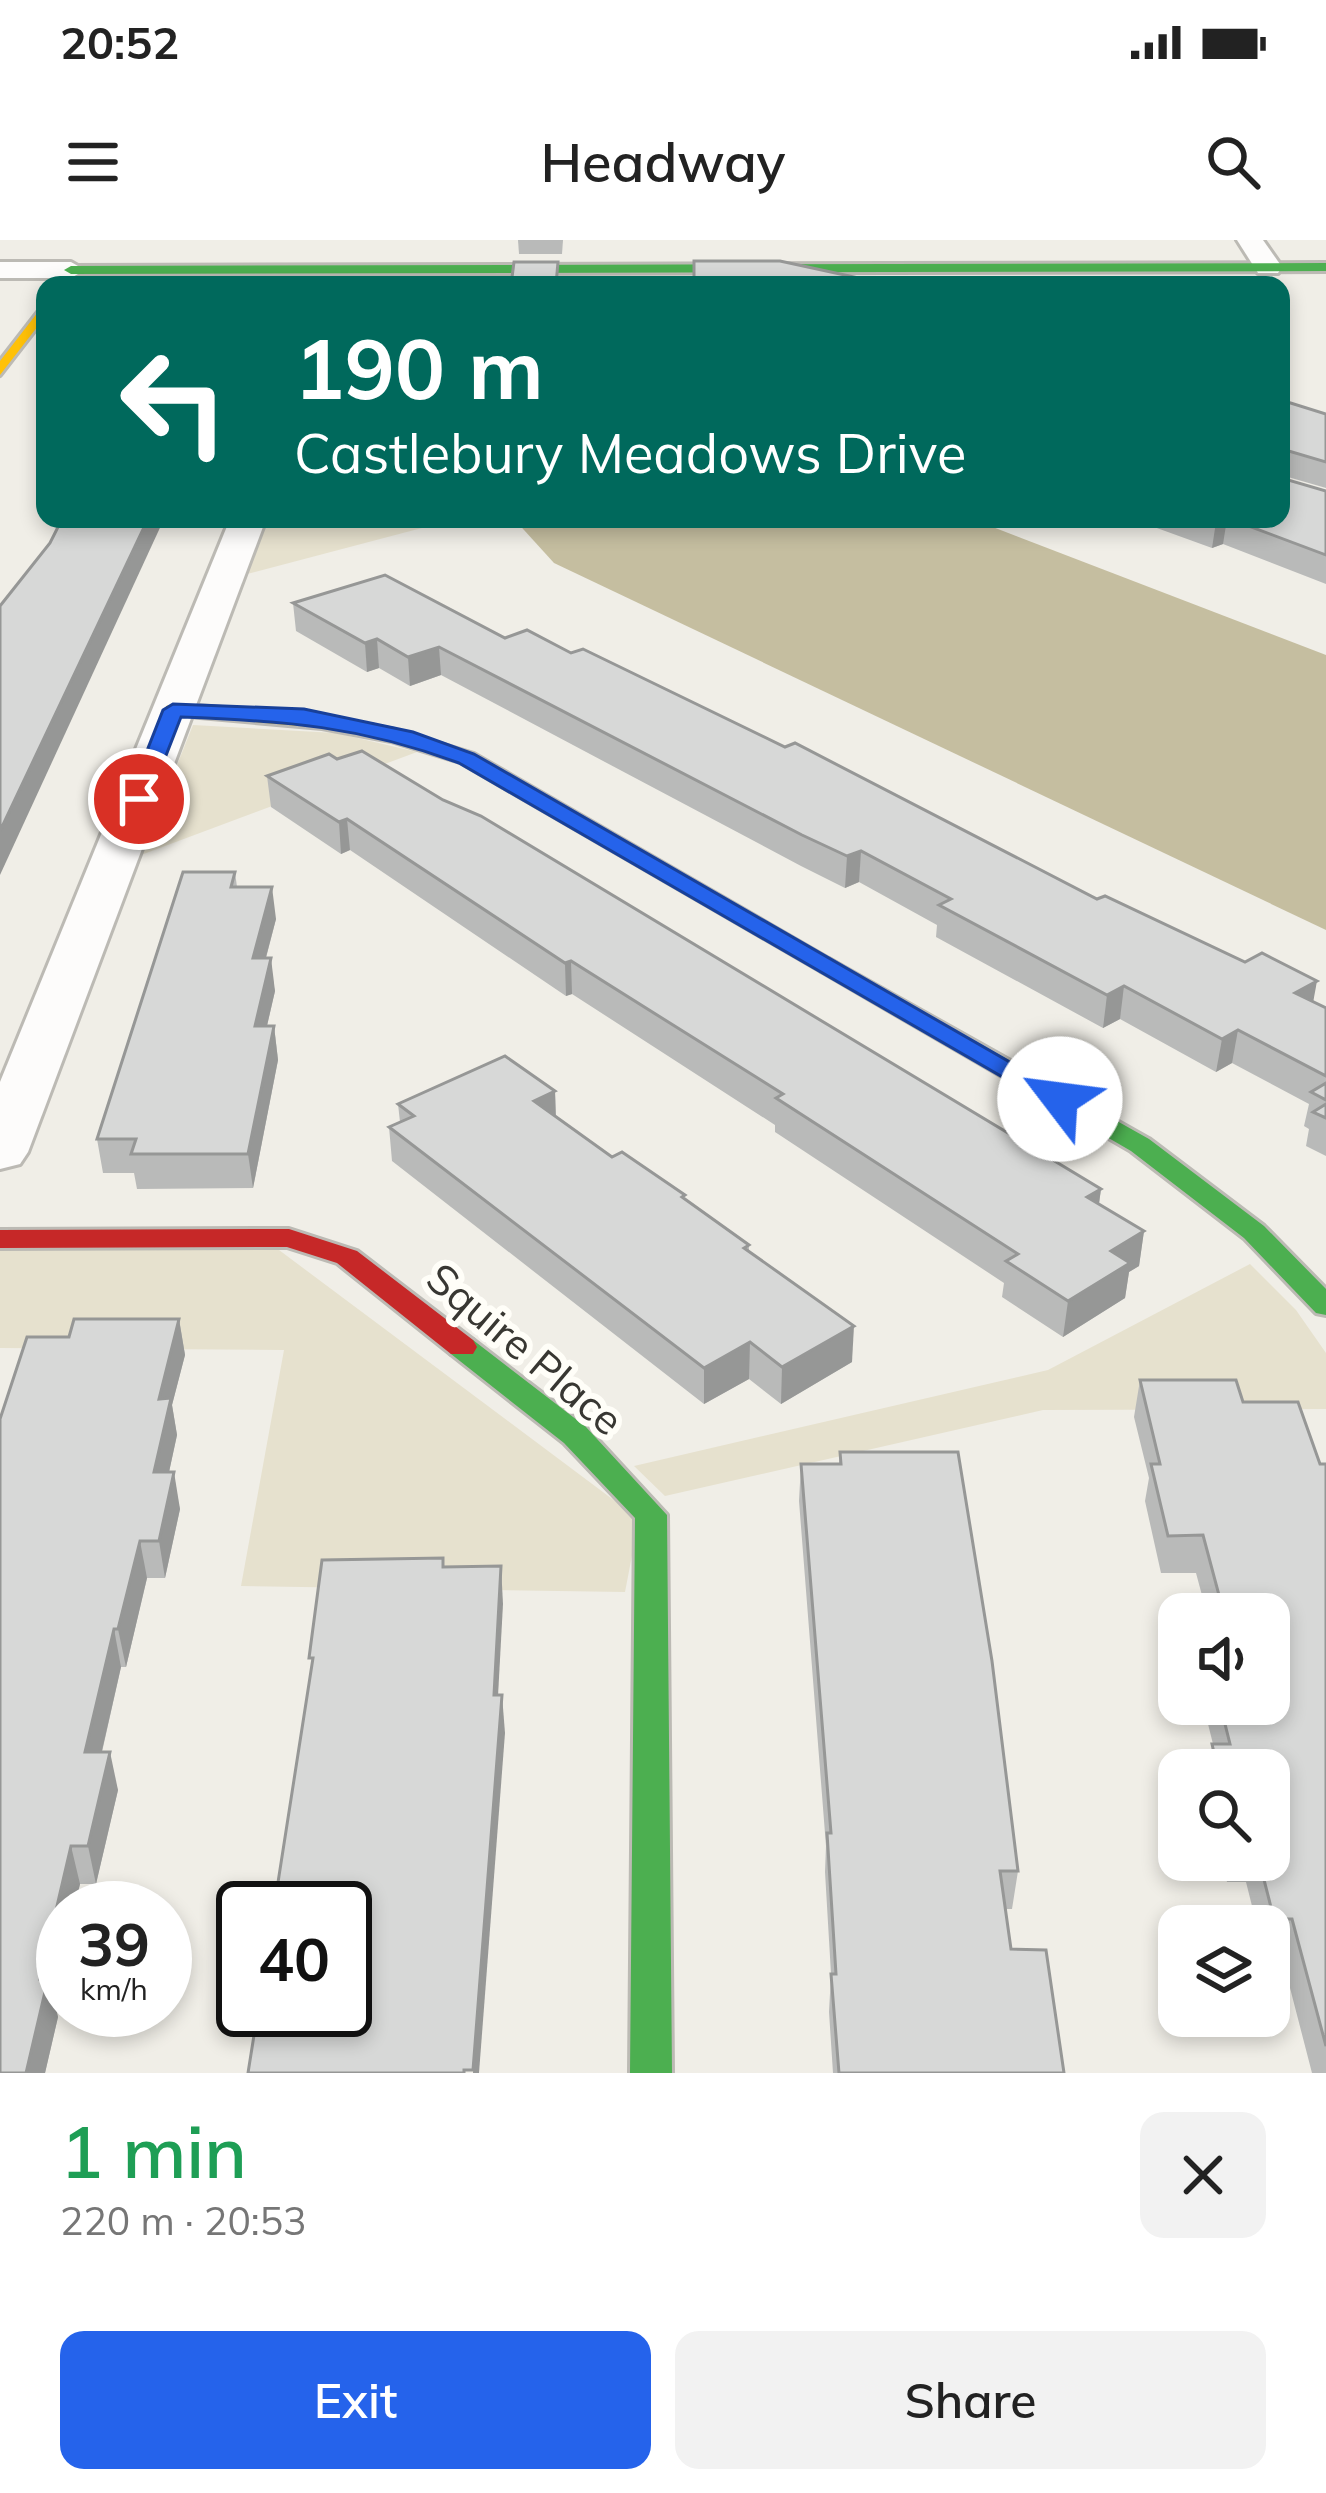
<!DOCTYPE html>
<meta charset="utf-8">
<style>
body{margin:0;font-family:Mulish,sans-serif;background:#f2f2f2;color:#222;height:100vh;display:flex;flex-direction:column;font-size:45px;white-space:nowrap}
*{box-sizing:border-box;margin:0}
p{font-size:39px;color:#767676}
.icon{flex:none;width:66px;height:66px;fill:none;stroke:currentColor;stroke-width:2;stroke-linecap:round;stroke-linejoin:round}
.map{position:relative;height:1833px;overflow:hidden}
.panel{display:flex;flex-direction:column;background:#fff;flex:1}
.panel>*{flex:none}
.banner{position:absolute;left:36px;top:36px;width:1254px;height:252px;border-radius:24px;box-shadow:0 6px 18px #0003;background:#00695c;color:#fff;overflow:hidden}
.controls{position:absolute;left:1158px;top:1353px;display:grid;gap:24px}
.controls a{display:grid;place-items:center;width:132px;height:132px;border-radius:24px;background:#fff;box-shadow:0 6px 18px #0003;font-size:60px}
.speed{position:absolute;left:36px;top:1641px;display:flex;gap:24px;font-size:60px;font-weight:700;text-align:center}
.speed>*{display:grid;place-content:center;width:156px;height:156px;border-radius:50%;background:#fff;box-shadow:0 6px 18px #0003;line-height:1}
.speed small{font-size:30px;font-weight:400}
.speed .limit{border:6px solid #111;border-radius:18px;background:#fff;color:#111}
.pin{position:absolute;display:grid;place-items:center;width:102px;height:102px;color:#fff;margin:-51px;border:6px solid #fff;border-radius:50%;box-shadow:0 3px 12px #0007}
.me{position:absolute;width:132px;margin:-66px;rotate:300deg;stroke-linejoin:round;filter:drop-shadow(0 0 9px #0008)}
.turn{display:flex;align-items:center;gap:42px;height:252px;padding:0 60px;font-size:54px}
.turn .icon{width:156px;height:156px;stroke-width:2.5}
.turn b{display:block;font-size:84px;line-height:102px}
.round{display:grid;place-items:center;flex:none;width:126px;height:126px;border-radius:24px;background:#f2f2f2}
.overview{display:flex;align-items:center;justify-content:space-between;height:204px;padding:0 60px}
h1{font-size:72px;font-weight:600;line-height:90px;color:#1e9e55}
.action{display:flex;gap:24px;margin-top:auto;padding:24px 60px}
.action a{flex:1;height:138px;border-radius:24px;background:#2563eb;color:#fff;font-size:48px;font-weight:600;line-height:138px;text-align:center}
.action a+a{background:#f2f2f2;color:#222}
.status{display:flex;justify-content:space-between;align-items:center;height:84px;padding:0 60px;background:#fff;direction:ltr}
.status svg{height:33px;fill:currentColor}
header{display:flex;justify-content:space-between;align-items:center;height:156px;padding:0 60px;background:#fff;font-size:54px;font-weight:600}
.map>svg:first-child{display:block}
</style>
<div class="status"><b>20:52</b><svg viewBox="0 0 49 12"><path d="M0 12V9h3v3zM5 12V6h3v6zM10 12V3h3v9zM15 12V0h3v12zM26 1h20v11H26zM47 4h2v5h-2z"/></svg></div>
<header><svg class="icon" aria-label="menu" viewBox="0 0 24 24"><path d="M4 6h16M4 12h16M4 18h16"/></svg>Headway<svg class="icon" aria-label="search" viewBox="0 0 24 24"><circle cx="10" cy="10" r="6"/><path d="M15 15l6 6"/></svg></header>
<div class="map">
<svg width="1326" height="1833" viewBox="0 0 1326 1833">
<rect width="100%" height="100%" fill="#f0eee7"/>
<g fill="#e6e1ce">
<path d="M 265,279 L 456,279 L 247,334 Z"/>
<path d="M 193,485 L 336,493 L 417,512 L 141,615 Z"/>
<path d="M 0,1010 L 279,1010 L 639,1279 L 625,1352 L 241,1346 L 284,1110 L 0,1108 Z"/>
<path d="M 1250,1024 L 1296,1070 L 1326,1113 L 1326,1169 L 1043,1170 L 665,1256 L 634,1226 L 1048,1130 Z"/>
</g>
<path fill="#c5bea0" d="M 514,279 L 972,279 L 1326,415 L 1326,690 L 554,323 Z"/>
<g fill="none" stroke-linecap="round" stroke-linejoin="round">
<defs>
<g id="street">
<path d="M 1237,0 L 1263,0 L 1282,27 L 1278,33 L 1258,33 Z"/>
<path d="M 0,22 L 71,22 L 85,30 L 71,38 L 0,38 Z"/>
<path d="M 230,279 L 266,279 L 28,912 L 20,924 L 0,929 L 0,842 Z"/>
</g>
<g id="fast">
<path d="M 1326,23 L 1326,31 L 71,34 L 64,30 L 71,26 Z"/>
<path d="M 829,719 L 1149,899 L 1264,986 L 1326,1049 L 1326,1075 L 1316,1073 L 1244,998 L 1131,911 L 821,731 L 817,726 L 821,721 Z"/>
<path d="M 462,1097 L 473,1100 L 586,1187 L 667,1275 L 672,1833 L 630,1833 L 635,1278 L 564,1203 L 451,1114 L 447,1107 L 451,1100 Z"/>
</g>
<g id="slow">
<path d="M 45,63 L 45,77 L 0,135 L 0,121 Z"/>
<path d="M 173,464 L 322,476 L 395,490 L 474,514 L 841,726 L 829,733 L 821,731 L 460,522 L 391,501 L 322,488 L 166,474 L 166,466 Z"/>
</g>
<path id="jam" d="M 289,989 L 357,1011 L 473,1100 L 477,1107 L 473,1114 L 451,1114 L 337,1023 L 287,1007 L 0,1008 L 0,990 Z"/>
</defs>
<use href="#street" stroke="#bcbab4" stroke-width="6"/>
<use href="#fast" stroke="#bcbab4" stroke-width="6"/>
<use href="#slow" stroke="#bcbab4" stroke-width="6"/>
<use href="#jam" stroke="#bcbab4" stroke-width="6"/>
<use href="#street" fill="#fdfcfb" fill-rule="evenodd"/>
<use href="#fast" fill="#4caf50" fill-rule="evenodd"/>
<use href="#slow" fill="#ffc107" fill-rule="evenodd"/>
<use href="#jam" fill="#c62828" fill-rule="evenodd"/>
</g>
<g fill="#b9bab9">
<path d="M 518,0 L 563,0 L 562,14 L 519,14 Z"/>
<path d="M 1281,160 L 1326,174 L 1326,248 L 1281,235 L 1281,238 L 1326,251 L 1326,344 L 1223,304 L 1212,308 L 1132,279 L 1281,279 Z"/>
<path d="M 293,363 L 505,398 L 571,413 L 1326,768 L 1326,916 L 1306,906 L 1309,889 L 1304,886 L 1309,864 L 1232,823 L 1216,832 L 1120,779 L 1103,788 L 936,697 L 937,685 L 859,642 L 845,648 L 801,626 L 441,435 L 410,446 L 379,428 L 367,432 L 296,391 Z"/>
<path d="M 267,536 L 1101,949 L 1099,964 L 1144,991 L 1139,1026 L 1129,1032 L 1125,1058 L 1063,1097 L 1002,1057 L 1004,1043 L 775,892 L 775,885 L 572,754 L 566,756 L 350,610 L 341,614 L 271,567 Z"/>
<path d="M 235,632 L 237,647 L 276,679 L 266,718 L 275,751 L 267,786 L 274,786 L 278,820 L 253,948 L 137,949 L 134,933 L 103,933 L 97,899 Z"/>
<path d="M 555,851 L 556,877 L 612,917 L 685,959 L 749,1005 L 749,1011 L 852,1122 L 781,1164 L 749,1139 L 704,1164 L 392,921 L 389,887 L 400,882 L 398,864 Z"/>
<path d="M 179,1079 L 185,1115 L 172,1165 L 177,1195 L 169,1232 L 180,1269 L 165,1338 L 147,1338 L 126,1427 L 121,1427 L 102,1512 L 118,1550 L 96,1644 L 80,1644 L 54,1761 L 58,1777 L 45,1833 L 0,1833 L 69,1097 Z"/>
<path d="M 1140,1140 L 1243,1162 L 1320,1224 L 1326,1224 L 1326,1833 L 1312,1833 L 1282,1717 L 1269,1717 L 1269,1686 L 1257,1686 L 1246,1642 L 1227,1642 L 1222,1620 L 1269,1620 L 1269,1530 L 1206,1530 L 1213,1504 L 1203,1464 L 1269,1464 L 1269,1374 L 1207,1374 L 1196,1333 L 1161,1333 L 1145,1261 L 1149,1238 L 1134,1177 Z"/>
<path d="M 840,1212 L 1018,1631 L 1012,1669 L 1005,1669 L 1011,1709 L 1064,1833 L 833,1833 L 829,1772 L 831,1734 L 825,1632 L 826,1606 L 799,1261 L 801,1224 L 839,1224 Z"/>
</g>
<g fill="#969796">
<path d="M 148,279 L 164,279 L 0,635 L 0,591 Z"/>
<path d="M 1223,279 L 1227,279 L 1223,304 L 1212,308 L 1216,282 Z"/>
<path d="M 377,399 L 379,428 L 367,432 L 365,403 Z"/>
<path d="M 439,407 L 441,435 L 410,446 L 408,417 Z"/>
<path d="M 347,579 L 350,610 L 341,614 L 339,582 Z"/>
<path d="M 861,611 L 859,642 L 845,648 L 847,616 Z"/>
<path d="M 272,647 L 276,679 L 257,751 L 253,718 Z"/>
<path d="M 271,718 L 275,751 L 259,820 L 255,786 Z"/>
<path d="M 571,721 L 572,754 L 566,756 L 565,723 Z"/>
<path d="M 1317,741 L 1311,774 L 1295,753 Z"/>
<path d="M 1124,746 L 1120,779 L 1103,788 L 1107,755 Z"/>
<path d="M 274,786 L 278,820 L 253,948 L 248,914 Z"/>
<path d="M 1238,790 L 1232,823 L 1216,832 L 1222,799 Z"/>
<path d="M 555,851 L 556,886 L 534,861 Z"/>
<path d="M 1101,949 L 1096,984 L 1087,957 Z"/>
<path d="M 1144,991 L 1139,1026 L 1129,1032 L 1125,1058 L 1063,1097 L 1068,1061 L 1111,1011 Z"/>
<path d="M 179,1079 L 185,1115 L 172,1165 L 177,1195 L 161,1269 L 154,1232 L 159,1159 Z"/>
<path d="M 854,1086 L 852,1122 L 781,1164 L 782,1127 Z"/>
<path d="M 750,1102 L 749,1139 L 704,1164 L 704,1128 Z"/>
<path d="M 174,1232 L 180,1269 L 165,1338 L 159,1301 Z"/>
<path d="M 140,1301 L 147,1338 L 126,1427 L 118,1389 Z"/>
<path d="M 501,1326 L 503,1364 L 496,1493 L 494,1455 Z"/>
<path d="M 114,1389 L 121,1427 L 93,1550 L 85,1512 Z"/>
<path d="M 502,1455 L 505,1493 L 479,1833 L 473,1833 Z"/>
<path d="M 110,1512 L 118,1550 L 96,1644 L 88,1606 Z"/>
<path d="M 71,1606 L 80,1644 L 74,1668 L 63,1668 L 63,1719 L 54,1761 L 58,1777 L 45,1833 L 26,1833 L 40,1739 Z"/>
</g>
<g fill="#d7d8d7" stroke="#969796" stroke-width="3">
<path d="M 694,21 L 780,21 L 891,45 L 694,45 Z"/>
<path d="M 514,22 L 558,22 L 556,45 L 511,45 Z"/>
<path d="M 1281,160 L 1326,174 L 1326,222 L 1282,209 L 1281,238 L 1326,251 L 1326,315 L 1230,279 L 1281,279 Z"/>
<path d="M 62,279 L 148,279 L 0,591 L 0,366 L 50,303 Z"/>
<path d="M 385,335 L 505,398 L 527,390 L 571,413 L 583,409 L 785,507 L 795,503 L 1097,659 L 1105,656 L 1245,722 L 1262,713 L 1317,741 L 1295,753 L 1326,768 L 1326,836 L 1238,790 L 1222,799 L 1124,746 L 1107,755 L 939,665 L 951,659 L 861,611 L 847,616 L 802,595 L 439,407 L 408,417 L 377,399 L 365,403 L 293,363 Z"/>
<path d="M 362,511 L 443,560 L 481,576 L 1101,949 L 1087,957 L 1144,991 L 1111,1011 L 1130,1023 L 1068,1061 L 1006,1021 L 1018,1014 L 776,858 L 783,854 L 571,721 L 565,723 L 347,579 L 339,582 L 267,536 L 329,514 L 337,519 Z"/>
<path d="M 183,632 L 235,632 L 231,647 L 272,647 L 253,718 L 271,718 L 255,786 L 274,786 L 248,914 L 131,914 L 136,899 L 97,899 Z"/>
<path d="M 505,816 L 555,851 L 534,861 L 612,917 L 622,912 L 685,955 L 682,957 L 749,1005 L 744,1008 L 854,1086 L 782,1127 L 750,1102 L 704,1128 L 389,887 L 414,876 L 398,864 Z"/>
<path d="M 1326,843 L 1326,860 L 1311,852 Z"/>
<path d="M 1326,864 L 1326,878 L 1313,872 Z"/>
<path d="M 74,1079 L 179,1079 L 159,1159 L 171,1158 L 154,1232 L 174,1232 L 159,1301 L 140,1301 L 118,1389 L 114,1389 L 85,1512 L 110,1512 L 88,1606 L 71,1606 L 40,1739 L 48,1739 L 26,1833 L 0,1833 L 0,1179 L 27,1097 L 69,1097 Z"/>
<path d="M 1140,1140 L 1236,1140 L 1243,1162 L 1298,1162 L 1320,1224 L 1326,1224 L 1326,1806 L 1292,1679 L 1274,1679 L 1259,1620 L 1269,1620 L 1269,1530 L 1218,1530 L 1212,1504 L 1230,1504 L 1220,1464 L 1269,1464 L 1269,1374 L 1224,1374 L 1203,1295 L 1168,1296 L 1151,1224 L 1160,1224 Z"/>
<path d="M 840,1212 L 958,1212 L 992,1421 L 1018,1631 L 1000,1631 L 1011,1709 L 1046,1710 L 1064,1833 L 839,1833 L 831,1734 L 836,1734 L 827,1593 L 831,1593 L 801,1224 L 841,1224 Z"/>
<path d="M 443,1318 L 443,1327 L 501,1326 L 494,1455 L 502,1455 L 473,1830 L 464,1830 L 464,1833 L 248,1833 L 258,1770 L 345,1770 L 345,1668 L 274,1668 L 313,1418 L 309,1418 L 322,1320 Z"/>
</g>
<path fill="#2563eb" stroke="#184099" stroke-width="3" d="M 173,464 L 304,469 L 413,492 L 474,514 L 1074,859 L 1060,867 L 1051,865 L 459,523 C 359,486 286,481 181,477 L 149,559 L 139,565 L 131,563 L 128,559 L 163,470 Z"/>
<g text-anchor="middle" stroke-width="12" stroke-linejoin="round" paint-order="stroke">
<g font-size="42" fill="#383732" stroke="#fffef8">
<text transform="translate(525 1109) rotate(40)" y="15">Squire Place</text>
</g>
</g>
</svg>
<div class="controls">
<a><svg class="icon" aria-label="sound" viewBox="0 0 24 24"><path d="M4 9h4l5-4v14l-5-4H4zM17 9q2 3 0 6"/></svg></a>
<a><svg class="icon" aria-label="search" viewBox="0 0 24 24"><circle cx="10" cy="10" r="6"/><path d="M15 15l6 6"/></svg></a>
<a><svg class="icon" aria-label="layers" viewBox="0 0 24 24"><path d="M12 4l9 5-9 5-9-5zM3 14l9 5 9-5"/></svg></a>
</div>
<div class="speed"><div>39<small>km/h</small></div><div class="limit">40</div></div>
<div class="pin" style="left:139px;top:559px;background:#d93025"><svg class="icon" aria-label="arrive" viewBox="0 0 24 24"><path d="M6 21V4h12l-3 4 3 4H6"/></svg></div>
<svg class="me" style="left:1060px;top:859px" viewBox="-20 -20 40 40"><circle r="19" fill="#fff"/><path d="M0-13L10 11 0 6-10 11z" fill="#2563eb"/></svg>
<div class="banner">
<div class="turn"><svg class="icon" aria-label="left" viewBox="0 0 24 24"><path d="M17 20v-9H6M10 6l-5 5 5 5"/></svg><div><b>190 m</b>Castlebury Meadows Drive</div></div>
</div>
</div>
<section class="panel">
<div class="overview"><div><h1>1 min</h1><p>220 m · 20:53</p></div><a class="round"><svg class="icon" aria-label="close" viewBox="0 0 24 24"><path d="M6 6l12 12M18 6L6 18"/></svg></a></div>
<div class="action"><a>Exit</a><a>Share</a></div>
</section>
